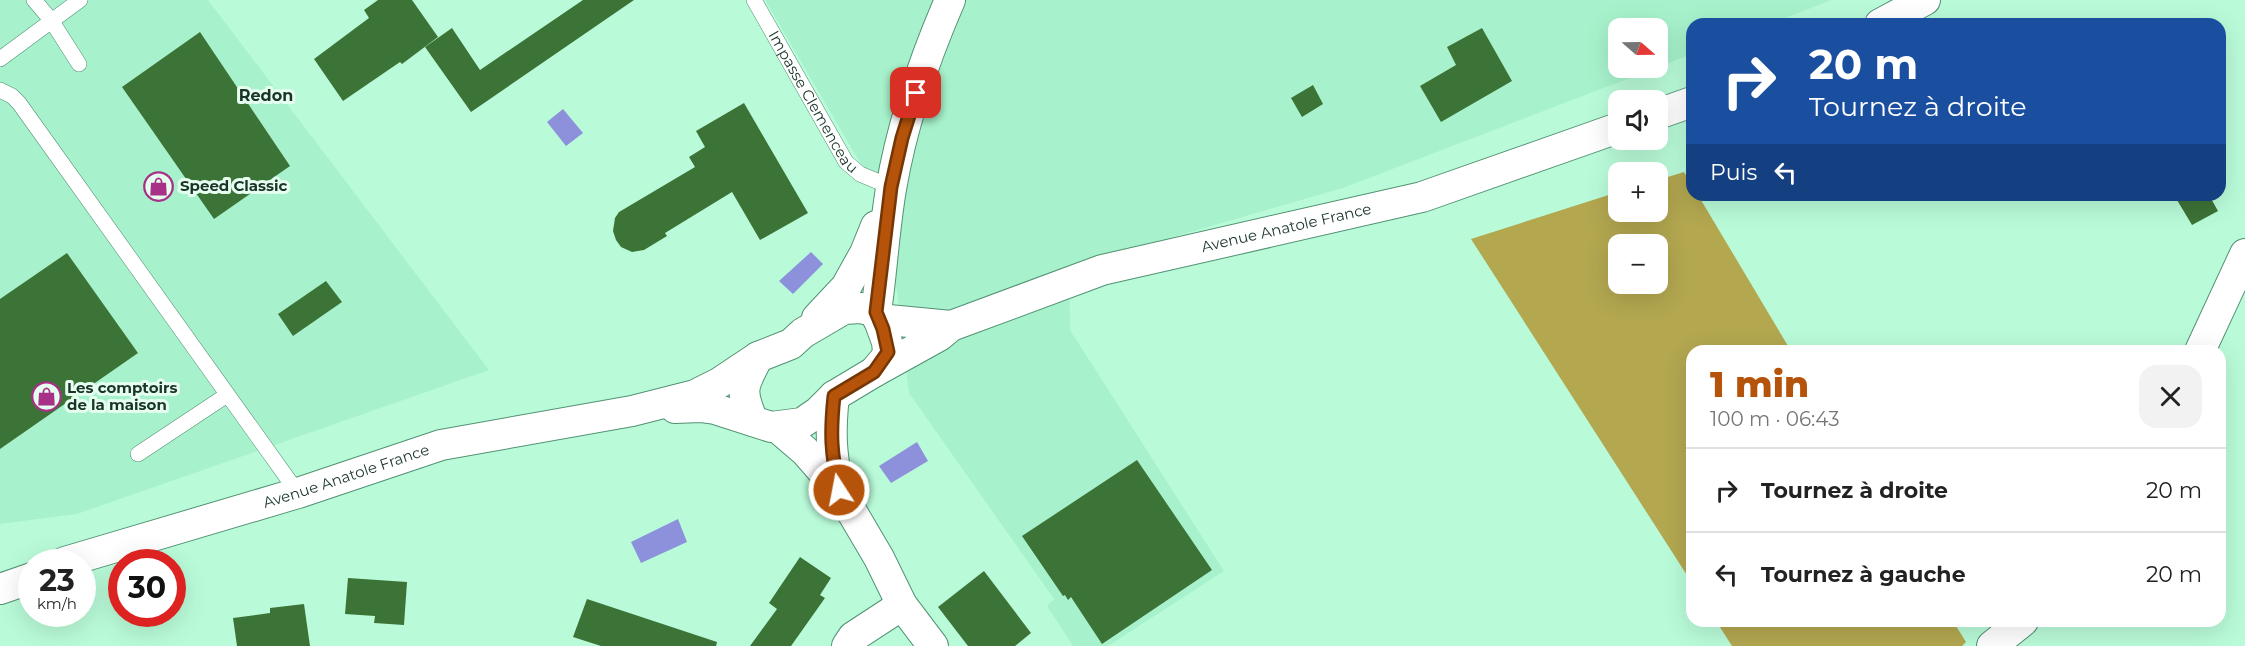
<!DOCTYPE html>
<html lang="fr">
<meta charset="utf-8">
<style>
body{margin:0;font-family:Montserrat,sans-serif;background:#f2f2f2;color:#222;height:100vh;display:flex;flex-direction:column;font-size:22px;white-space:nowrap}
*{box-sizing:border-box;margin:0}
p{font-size:20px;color:#767676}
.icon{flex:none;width:33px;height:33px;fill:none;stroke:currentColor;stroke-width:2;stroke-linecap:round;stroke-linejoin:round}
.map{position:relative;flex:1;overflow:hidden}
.sheet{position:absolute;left:1686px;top:345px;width:540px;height:282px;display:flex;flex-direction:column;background:#fff;border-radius:18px;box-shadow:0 6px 24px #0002}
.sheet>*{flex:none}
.guide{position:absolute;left:1686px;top:18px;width:540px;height:183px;border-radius:18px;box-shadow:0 6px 24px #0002;background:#1a4fa0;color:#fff;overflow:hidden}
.needle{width:39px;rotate:110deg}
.fabs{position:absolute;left:1608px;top:18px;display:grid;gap:12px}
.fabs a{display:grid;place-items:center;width:60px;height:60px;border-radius:12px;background:#fff;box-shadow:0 6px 24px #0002;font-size:30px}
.speed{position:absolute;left:18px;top:549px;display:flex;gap:12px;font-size:30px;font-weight:700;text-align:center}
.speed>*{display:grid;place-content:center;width:78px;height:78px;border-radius:50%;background:#fff;box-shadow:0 6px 24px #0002;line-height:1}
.speed small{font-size:15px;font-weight:400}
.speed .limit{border:9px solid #d22;background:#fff;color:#111}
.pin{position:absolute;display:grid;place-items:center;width:51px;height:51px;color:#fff;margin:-26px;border-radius:12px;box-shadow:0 3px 9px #0006}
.me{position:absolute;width:66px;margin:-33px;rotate:349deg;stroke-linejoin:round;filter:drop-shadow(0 0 4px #0008)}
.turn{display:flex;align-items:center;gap:21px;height:126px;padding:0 24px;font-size:27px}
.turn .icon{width:78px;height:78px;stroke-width:2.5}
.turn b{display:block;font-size:42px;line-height:51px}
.then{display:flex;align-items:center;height:57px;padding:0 24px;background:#0003;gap:12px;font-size:22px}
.round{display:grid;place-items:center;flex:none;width:63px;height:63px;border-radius:18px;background:#f2f2f2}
.summary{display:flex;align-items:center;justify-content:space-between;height:102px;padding:0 24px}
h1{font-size:36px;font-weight:800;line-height:45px;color:#b45309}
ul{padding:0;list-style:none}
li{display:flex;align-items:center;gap:18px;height:84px;padding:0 24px;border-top:2px solid #e0e0e0}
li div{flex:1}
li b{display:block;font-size:22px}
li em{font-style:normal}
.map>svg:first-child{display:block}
</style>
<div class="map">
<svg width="2245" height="646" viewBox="0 0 2245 646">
<rect width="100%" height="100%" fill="#b9fbd9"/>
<g fill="#a7f2cc">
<path d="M 0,0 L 208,0 L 489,370 L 77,514 L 0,524 Z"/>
<path d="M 765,0 L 1832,0 L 1769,24 L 1692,24 L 1692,54 L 1658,67 L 1658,28 L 1618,28 L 1618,68 L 1656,68 L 1343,188 L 1069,267 L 1070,330 L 1224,571 L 1108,646 L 1073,646 L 1047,606 L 1054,599 L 909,393 L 897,290 L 889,270 L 880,197 Z"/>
</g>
<g fill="#b3a750" fill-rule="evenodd">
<path d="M 1684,172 L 1692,185 L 1692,195 L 1698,195 L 1791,351 L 1692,351 L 1692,583 L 1471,239 L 1618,192 L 1618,212 L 1658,212 L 1658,180 ZM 1618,244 L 1658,244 L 1658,284 L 1618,284 Z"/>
<path d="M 1716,621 L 1953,621 L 1966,642 L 1962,646 L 1732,646 Z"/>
</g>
<g fill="#8d90db">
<path d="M 563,109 L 583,133 L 566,146 L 547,122 Z"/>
<path d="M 811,252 L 823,264 L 793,294 L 779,281 Z"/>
<path d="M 917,442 L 928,461 L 891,483 L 879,466 Z"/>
<path d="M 678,519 L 687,542 L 641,563 L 631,542 Z"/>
</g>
<g fill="#3c7336">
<path d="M 378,0 L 412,0 L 438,37 L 402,64 L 400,62 L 343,101 L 314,59 L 369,18 L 364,10 Z"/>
<path d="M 583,0 L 634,0 L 471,112 L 425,47 L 452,28 L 480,70 Z"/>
<path d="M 1482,28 L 1512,81 L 1441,122 L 1420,86 L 1456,65 L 1447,47 Z"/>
<path d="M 200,32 L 290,166 L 214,219 L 122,87 Z"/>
<path d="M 1313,85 L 1323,104 L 1302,117 L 1291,98 Z"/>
<path d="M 744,103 L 808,213 L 760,240 L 732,192 L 665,233 L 667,236 L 644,250 L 632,252 L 621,247 L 616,240 L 613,231 L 615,218 L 619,212 L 695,167 L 689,157 L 705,147 L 696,131 Z"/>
<path d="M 2174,195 L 2209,195 L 2218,211 L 2192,225 Z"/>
<path d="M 67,253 L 138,353 L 0,449 L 0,299 Z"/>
<path d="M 326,281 L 342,302 L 293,336 L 278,314 Z"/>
<path d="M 1137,460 L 1212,570 L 1102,644 L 1071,597 L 1068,600 L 1065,595 L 1063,596 L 1022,536 Z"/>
<path d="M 800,557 L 831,578 L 820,595 L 825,598 L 791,646 L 750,646 L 777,609 L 769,603 Z"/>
<path d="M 984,571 L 1031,633 L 1015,646 L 968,646 L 938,607 Z"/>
<path d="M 348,578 L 407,582 L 404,625 L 374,623 L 375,616 L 345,614 Z"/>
<path d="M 587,599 L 717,642 L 716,646 L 601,646 L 573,637 Z"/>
<path d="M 304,604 L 310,646 L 237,646 L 233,618 L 270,613 L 270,608 Z"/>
</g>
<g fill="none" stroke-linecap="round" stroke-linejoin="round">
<defs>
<g id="lane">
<path d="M 34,0 L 51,20 L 79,64"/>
<path id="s1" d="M 754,0 L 846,162 L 860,174 L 891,187"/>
<path d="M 0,59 L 80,0"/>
<path d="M 0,90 L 12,96 L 19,103 L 298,493"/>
<path d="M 138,454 L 227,395"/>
</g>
<g id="street">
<path d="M 1880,24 L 1925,0"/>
<path d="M 1658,114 L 1692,102"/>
<path d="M 876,312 C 882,271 884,230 891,189 C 902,124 924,60 950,0"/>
<path d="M 817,318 L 846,287 L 865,253 L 876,226"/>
<path d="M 878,319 L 951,326"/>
<path d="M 2200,351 L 2245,254"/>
<path id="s2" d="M 874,372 L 939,336 L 951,326 L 1102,270 L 1422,197 L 1618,128"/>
<path d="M 834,396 C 830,431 831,452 838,487"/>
<path d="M 675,408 L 700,407 L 715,409 L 771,427 L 802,423 L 818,412 L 834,396 L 874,372 L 885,359 L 888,352 L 887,342 L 876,312"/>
<path d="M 753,421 C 739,389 743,386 758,357 L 791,344 L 803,333 L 844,309 L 861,308 L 876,312"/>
<path d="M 777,427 L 805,451 L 839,490 L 879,558 L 902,605 L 933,646"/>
<path id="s3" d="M 65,562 L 298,493 L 441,445 L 632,411 L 695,395 L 719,383 L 758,357"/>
<path d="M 0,589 L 32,578"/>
<path d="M 847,646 L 853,637 L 902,605"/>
<path d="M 1992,646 L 2023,621"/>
</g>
</defs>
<use href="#lane" stroke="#529173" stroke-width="16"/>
<use href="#street" stroke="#529173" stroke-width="32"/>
<use href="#lane" stroke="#fff" stroke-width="15"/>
<use href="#street" stroke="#fff" stroke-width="30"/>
</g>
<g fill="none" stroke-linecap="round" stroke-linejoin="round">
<defs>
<path id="route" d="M 839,490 C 831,453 830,434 834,396 L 874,372 L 888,352 L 883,329 L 876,312 L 891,187 L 902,138 L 916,93"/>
</defs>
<use href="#route" stroke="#753606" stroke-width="15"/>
<use href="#route" stroke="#b45309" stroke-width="10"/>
</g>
<defs>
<symbol id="shop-ring" viewBox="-11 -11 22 22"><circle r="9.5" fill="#e5fef0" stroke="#a83086" stroke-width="1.5"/><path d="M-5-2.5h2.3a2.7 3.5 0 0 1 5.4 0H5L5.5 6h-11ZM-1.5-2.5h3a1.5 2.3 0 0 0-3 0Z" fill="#a83086"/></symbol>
</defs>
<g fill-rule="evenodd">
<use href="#shop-ring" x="142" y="170" width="33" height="33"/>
<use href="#shop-ring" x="30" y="380" width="33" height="33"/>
</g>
<g text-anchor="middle" stroke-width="6" stroke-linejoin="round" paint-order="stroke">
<g font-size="15" fill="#1a3528" stroke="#e5fef0">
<text dy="5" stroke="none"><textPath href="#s1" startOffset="118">Impasse Clemenceau</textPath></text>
<text dy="5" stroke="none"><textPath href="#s2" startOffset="440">Avenue Anatole France</textPath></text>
<text dy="5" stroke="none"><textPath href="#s3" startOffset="294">Avenue Anatole France</textPath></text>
</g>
<g font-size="15" font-weight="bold" fill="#1a3528" stroke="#e5fef0" text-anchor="start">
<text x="180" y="191">Speed Classic</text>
<text x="67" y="393">Les comptoirs<tspan x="67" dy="17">de la maison</tspan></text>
</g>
<g font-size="16" font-weight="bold" fill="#1a3528" stroke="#e5fef0">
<text x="266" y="101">Redon</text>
</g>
</g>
</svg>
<div class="fabs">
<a><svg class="needle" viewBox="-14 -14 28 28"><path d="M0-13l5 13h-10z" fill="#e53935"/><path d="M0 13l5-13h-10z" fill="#767676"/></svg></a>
<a><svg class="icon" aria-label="sound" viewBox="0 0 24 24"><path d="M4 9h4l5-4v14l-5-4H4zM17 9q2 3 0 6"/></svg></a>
<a>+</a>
<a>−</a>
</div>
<div class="speed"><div>23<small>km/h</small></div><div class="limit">30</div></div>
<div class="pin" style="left:916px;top:93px;background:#d93025"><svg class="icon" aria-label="arrive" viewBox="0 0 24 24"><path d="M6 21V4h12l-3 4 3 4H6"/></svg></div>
<svg class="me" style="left:839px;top:490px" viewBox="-20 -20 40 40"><circle r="17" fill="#b45309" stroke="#fff" stroke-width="3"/><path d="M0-11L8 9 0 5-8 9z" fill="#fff"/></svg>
<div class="guide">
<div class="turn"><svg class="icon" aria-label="right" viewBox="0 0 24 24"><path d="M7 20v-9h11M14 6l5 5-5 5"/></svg><div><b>20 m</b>Tournez à droite</div></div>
<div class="then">Puis<svg class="icon" aria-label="left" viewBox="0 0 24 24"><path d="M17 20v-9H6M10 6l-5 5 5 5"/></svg></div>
</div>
<section class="sheet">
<div class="summary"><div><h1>1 min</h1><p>100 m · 06:43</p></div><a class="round"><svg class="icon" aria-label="close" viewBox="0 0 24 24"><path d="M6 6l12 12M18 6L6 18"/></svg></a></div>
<ul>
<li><svg class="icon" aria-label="right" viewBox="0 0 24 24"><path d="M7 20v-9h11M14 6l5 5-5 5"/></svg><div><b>Tournez à droite</b></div><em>20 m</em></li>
<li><svg class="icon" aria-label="left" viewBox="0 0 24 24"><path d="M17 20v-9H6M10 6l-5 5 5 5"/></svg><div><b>Tournez à gauche</b></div><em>20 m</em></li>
</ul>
</section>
</div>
